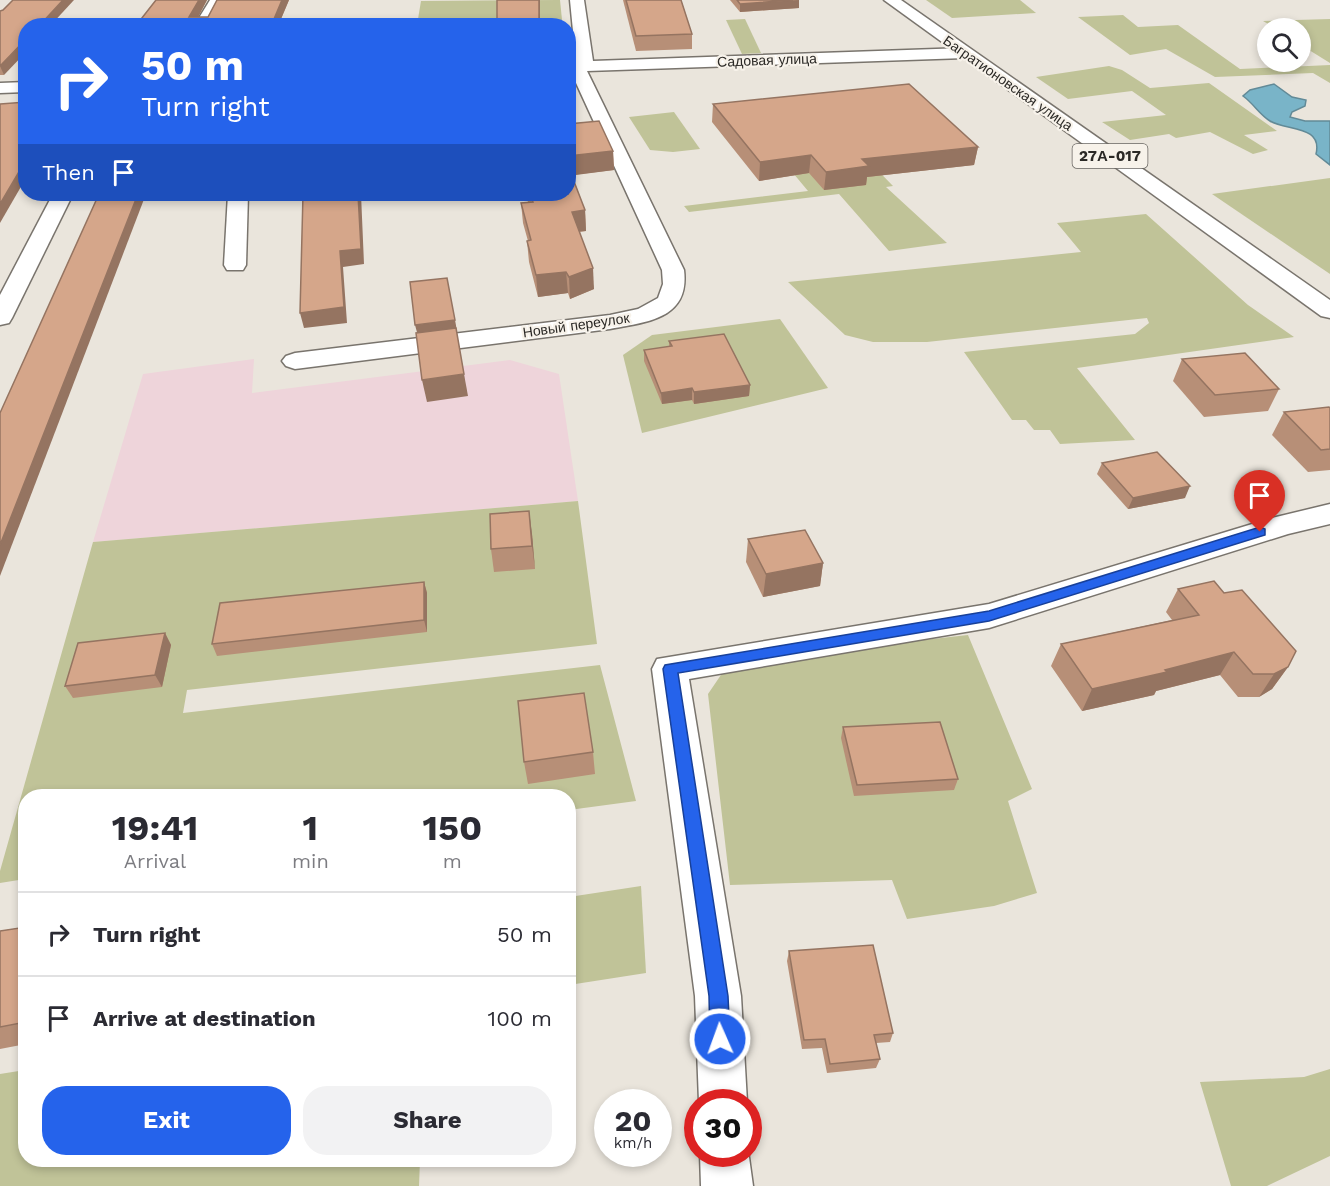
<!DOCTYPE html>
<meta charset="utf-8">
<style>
body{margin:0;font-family:"Work Sans",sans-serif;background:#f2f2f3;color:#2b2b33;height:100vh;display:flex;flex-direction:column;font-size:22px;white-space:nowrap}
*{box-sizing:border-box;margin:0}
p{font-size:20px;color:#7c7c81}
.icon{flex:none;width:33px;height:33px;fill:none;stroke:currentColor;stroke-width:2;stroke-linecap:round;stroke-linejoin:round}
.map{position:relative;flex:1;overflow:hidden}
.side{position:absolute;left:18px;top:789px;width:558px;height:378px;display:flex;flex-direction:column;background:#fff;border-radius:24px;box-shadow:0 3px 9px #0003}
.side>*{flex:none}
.hud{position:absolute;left:18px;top:18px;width:558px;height:183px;border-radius:24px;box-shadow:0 3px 9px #0003;background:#2563eb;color:#fff;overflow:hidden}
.buttons{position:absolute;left:1257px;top:18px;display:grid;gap:12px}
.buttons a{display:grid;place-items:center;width:54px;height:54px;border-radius:50%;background:#fff;box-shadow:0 3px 9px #0003;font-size:30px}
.speed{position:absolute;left:594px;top:1089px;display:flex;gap:12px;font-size:30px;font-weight:700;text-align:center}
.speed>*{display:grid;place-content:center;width:78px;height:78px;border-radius:50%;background:#fff;box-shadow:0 3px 9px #0003;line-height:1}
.speed small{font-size:15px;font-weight:400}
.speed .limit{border:9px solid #d22;background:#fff;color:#111}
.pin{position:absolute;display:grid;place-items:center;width:51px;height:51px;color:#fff;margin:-62px -26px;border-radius:50% 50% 50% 0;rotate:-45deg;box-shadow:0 0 6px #0007}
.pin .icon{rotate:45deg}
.me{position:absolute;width:66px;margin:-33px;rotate:358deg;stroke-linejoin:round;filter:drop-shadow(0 0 4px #0008)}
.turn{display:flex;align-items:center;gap:21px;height:126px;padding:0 24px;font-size:27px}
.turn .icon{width:78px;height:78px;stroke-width:2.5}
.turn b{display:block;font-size:42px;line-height:51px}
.then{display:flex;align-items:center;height:57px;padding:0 24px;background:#0003;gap:12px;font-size:22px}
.eta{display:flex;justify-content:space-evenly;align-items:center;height:102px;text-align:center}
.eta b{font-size:36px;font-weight:700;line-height:42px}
.action{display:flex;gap:12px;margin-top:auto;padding:12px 24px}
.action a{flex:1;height:69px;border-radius:24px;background:#2563eb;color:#fff;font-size:24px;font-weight:700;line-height:69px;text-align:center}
.action a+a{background:#f2f2f3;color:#2b2b33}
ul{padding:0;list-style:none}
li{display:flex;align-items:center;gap:18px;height:84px;padding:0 24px;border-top:2px solid #e1e1e2}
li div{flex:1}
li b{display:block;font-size:22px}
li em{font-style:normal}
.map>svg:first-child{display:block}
</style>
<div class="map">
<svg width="1330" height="1186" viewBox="0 0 1330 1186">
<rect width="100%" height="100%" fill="#eae5dc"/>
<path fill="#eed4da" d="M 254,359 L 252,393 L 510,360 L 559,374 L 578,501 L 93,542 L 143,374 Z"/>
<g fill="#c0c398">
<path d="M 560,0 L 562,20 L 417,25 L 421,1 Z"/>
<path d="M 926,0 L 1020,0 L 1036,13 L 952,18 Z"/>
<path d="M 1123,15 L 1138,27 L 1178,25 L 1240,69 L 1330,65 L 1330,83 L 1313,73 L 1215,77 L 1166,49 L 1130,55 L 1078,17 Z"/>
<path d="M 745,19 L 761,53 L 742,54 L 726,20 Z"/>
<path d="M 1330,19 L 1330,63 L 1301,45 L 1300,28 L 1275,28 L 1263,21 Z"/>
<path d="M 1109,66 L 1122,70 L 1150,88 L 1209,83 L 1277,131 L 1244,135 L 1268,150 L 1253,154 L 1210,132 L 1176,138 L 1169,134 L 1130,140 L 1102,122 L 1166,115 L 1132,91 L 1068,99 L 1036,77 Z"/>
<path d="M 674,112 L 700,149 L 673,152 L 650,150 L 629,117 Z"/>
<path d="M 854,146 L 893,186 L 886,187 L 947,243 L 889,251 L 839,194 L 689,212 L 684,206 L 808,191 L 778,155 Z"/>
<path d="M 1330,178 L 1330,274 L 1212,194 Z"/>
<path d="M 1146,214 L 1248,305 L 1294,337 L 1077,368 L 1135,440 L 1060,444 L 1050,430 L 1034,430 L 1026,420 L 1012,420 L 964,352 L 1135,334 L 1149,323 L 1147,318 L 927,342 L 873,342 L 845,335 L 788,282 L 1081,252 L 1057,223 Z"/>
<path d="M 780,319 L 828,388 L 642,433 L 623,355 L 652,335 Z"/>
<path d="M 578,501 L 597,644 L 187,690 L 183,713 L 600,665 L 636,801 L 569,810 L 568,796 L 26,796 L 25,879 L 0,883 L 0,871 L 93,542 Z"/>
<path d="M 968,635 L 1032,789 L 1008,801 L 1037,893 L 994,906 L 907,919 L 892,880 L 730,885 L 708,694 L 725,669 L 798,654 Z"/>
<path d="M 641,886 L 646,973 L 569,985 L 569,897 Z"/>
<path d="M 1330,1069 L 1330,1156 L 1267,1186 L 1231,1186 L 1200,1082 L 1304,1077 Z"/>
<path d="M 25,1070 L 26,1160 L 420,1160 L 419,1186 L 0,1186 L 0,1074 Z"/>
</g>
<path fill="#79b4c8" stroke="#628a97" stroke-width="1.5" d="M 1274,84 L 1292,97 L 1306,100 L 1305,106 L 1292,112 L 1290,117 L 1305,121 L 1330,121 L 1330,165 L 1316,154 C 1323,125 1286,131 1270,121 C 1259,114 1254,104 1243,96 L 1250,90 Z"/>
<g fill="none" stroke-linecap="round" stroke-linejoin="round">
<defs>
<g id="minor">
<path d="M 210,0 L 224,0 L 209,26 L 194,26 Z"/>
<path d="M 570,0 L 584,0 L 593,61 L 965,48 L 973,53 L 965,58 L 587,71 L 684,270 C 690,319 647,322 610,329 L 295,369 L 286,366 L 282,361 L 286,356 L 295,353 L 610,315 L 638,309 L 658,298 L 663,284 L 662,270 L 571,72 L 568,72 L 568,62 L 576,62 Z"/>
<path d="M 26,82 L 26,92 L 0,93 L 0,83 Z"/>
<path d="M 53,194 L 73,194 L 12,318 L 9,323 L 0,325 L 0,295 Z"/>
<path d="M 228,194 L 248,194 L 246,265 L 243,270 L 227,270 L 224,265 Z"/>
<path d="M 1330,504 L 1330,524 L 1288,534 L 989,628 L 689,679 L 741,996 L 747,1102 L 699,1102 L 695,996 L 652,669 L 657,659 L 989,604 L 1272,518 Z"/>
<path d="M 748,1150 L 753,1186 L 701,1186 L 700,1154 L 748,1154 Z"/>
</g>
<path id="major" d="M 884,0 L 901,0 L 1330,300 L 1330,318 L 1321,316 Z"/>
</defs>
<use href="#minor" stroke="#79746d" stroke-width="3"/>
<use href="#major" stroke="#79746d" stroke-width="3"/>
<use href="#minor" fill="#fff" fill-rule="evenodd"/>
<use href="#major" fill="#fff" fill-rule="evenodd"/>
</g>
<g fill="#b78f77">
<path d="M 156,0 L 207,0 L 198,17 L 208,17 L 217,0 L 289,0 L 278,26 L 139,26 L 138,23 Z"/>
<rect x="497" y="0" width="43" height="26"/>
<path d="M 623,0 L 681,0 L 692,34 L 692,49 L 636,51 Z"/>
<path d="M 730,0 L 799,0 L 799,8 L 740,12 Z"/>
<path d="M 0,11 L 4,75 L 0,75 Z"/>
<path d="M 713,104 L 978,147 L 974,165 L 867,177 L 866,185 L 824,190 L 809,173 L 759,181 L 712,122 Z"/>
<path d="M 568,124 L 613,151 L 614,170 L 572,175 L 585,210 L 586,231 L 579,232 L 594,289 L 570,299 L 568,293 L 538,297 L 529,262 L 527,241 L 528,241 L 523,223 L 521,203 L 528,202 L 525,194 L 568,194 Z"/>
<path d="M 669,341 L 750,385 L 749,396 L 694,404 L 692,400 L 662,404 L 644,361 L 644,350 L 669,347 Z"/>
<path d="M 1182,359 L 1279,389 L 1268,411 L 1204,417 L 1173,381 Z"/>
<path d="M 1330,408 L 1330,470 L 1308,472 L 1272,435 L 1284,412 Z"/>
<path d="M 1102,463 L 1185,498 L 1128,509 L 1097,474 Z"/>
<path d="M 532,534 L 535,569 L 494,572 L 491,549 Z"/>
<path d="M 748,539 L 823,563 L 820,586 L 763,597 L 746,562 Z"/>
<path d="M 424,582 L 427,593 L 427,632 L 217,656 L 212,644 Z"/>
<path d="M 1178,589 L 1288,667 L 1272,689 L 1259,697 L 1238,697 L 1220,675 L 1156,691 L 1154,695 L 1082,711 L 1051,666 L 1061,644 L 1172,620 L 1166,612 Z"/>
<path d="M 165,633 L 171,645 L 162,687 L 73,698 L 65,686 Z"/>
<path d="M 843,727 L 958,779 L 954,790 L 854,796 L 841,738 Z"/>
<path d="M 593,752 L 595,774 L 528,784 L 524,762 Z"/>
<path d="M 26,927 L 26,1044 L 0,1049 L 0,931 Z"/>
<path d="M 789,951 L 893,1033 L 890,1042 L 876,1043 L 880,1059 L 876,1068 L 827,1073 L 822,1048 L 802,1049 L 787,961 Z"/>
</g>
<g fill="#957461">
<path d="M 63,0 L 74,0 L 50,26 L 39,26 Z"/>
<path d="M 199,0 L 207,0 L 196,21 L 189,17 Z"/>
<path d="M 282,0 L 289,0 L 278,26 L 275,26 L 274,19 Z"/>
<rect x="539" y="0" width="1" height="26"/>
<path d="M 799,0 L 799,8 L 740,12 L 740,4 Z"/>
<path d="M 26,39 L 26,52 L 4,75 L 0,66 Z"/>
<path d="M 978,147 L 974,165 L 867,177 L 866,185 L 824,190 L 826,172 L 862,159 Z"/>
<path d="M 613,151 L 614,170 L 568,176 L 568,156 Z"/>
<path d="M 811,155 L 809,173 L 759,181 L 760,162 Z"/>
<path d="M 26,160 L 26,178 L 0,223 L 0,204 Z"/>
<path d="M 138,194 L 146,194 L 0,576 L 0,545 Z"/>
<path d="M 358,194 L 361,194 L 364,264 L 343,267 L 347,323 L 304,328 L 300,313 L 340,251 Z"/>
<path d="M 585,210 L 586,231 L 573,232 L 572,212 Z"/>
<path d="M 593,268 L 594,289 L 570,299 L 569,277 Z"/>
<path d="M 566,272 L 568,293 L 538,297 L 536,275 Z"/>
<path d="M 455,320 L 457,331 L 418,336 L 415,325 Z"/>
<path d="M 464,374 L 468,396 L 427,402 L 422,380 Z"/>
<path d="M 750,385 L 749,396 L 694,404 L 694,392 Z"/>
<path d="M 692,388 L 692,400 L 662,404 L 661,393 Z"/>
<path d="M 1190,486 L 1185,498 L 1128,509 L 1133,498 Z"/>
<path d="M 529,511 L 532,534 L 535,569 L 532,546 Z"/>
<path d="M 823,563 L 820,586 L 763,597 L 766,574 Z"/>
<path d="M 424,582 L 427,593 L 427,632 L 424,620 Z"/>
<path d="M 165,633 L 171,645 L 162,687 L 155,675 Z"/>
<path d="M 1234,652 L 1220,675 L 1156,691 L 1154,695 L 1082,711 L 1092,689 Z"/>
<path d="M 1288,667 L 1272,689 L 1259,697 L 1274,674 Z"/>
</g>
<g fill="#d5a68a" stroke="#957461" stroke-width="1.5">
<path d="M 13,0 L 63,0 L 39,26 L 26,26 L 26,39 L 0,66 L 0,11 L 3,10 Z"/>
<path d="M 156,0 L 199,0 L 189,17 L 208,17 L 217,0 L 282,0 L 274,19 L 138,23 Z"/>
<path d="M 497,0 L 539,0 L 539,26 L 521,26 L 497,23 Z"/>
<path d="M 626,0 L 681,0 L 692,34 L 636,36 Z"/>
<path d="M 737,0 L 793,0 L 740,4 Z"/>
<path d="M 909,84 L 978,147 L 862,159 L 869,166 L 826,172 L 811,155 L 760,162 L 713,104 Z"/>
<path d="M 26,102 L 26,160 L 0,204 L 0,104 Z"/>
<path d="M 599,121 L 613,151 L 568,156 L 568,124 Z"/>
<path d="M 568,166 L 585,210 L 572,212 L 593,268 L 569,277 L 566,272 L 536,275 L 527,241 L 531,240 L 521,203 L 533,202 L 530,194 L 568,194 Z"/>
<path d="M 99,194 L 138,194 L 0,545 L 0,413 Z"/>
<path d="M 303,194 L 358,194 L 361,249 L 340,251 L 344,307 L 300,313 Z"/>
<path d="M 447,278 L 455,320 L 415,325 L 410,282 Z"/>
<path d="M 456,328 L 464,374 L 422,380 L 416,333 Z"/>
<path d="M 724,334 L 750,385 L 694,392 L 692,388 L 661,393 L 644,350 L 672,346 L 669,341 Z"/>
<path d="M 1245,353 L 1279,389 L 1215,395 L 1182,359 Z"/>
<path d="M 1329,407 L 1330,408 L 1330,449 L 1321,450 L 1284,412 Z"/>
<path d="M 1157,452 L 1190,486 L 1133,498 L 1102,463 Z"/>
<path d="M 529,511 L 532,546 L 491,549 L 490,514 Z"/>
<path d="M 805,530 L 823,563 L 766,574 L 748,539 Z"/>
<path d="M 1214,581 L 1224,593 L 1242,590 L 1296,651 L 1288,667 L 1274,674 L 1253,674 L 1234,652 L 1165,670 L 1167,672 L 1092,689 L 1061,644 L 1199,615 L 1178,589 Z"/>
<path d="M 424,582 L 424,620 L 212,644 L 220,603 Z"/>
<path d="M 165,633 L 155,675 L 65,686 L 78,643 Z"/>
<path d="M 584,693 L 593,752 L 524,762 L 518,701 Z"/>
<path d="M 940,722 L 958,779 L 857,785 L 843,727 Z"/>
<path d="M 26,927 L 26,1022 L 0,1027 L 0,931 Z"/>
<path d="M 873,945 L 893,1033 L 874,1035 L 880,1059 L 830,1064 L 825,1039 L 804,1040 L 789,951 Z"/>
</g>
<path fill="#2563eb" stroke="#184099" stroke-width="1.5" d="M 1260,527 L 1265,529 L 1265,535 L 989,621 L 678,673 L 728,996 L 730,1039 L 727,1045 L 720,1048 L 713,1045 L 710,1039 L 709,996 L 663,669 L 665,665 L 989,611 Z"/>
<g text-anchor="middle" stroke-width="4.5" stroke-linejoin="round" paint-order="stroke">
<g font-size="14" fill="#2b2926" stroke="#f7f2ea">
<text transform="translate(767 60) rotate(-2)" y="5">Садовая улица</text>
<text transform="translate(1008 83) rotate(35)" y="5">Багратионовская улица</text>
<text transform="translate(576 325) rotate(-8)" y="5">Новый переулок</text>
</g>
<rect fill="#f7f2ea" stroke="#686561" stroke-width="1.5" x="1072.5" y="144" width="75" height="24" rx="4.5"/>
<g font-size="15" font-weight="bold" fill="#2b2926">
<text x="1110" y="161">27А-017</text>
</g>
</g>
</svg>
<div class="buttons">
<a><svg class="icon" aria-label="search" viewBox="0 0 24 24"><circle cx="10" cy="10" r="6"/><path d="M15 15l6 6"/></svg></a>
</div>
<div class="speed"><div>20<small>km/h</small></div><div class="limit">30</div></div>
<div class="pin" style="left:1260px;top:532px;background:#d93025"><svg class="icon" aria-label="arrive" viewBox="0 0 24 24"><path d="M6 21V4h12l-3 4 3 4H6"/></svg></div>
<svg class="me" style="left:720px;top:1039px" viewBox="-20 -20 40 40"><circle r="17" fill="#2563eb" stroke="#fff" stroke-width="3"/><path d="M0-11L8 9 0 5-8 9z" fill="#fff"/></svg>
<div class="hud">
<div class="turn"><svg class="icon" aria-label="right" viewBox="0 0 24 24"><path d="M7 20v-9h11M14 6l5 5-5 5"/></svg><div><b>50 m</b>Turn right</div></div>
<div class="then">Then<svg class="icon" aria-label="arrive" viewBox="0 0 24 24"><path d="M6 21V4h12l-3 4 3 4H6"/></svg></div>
</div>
<section class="side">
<div class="eta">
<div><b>19:41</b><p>Arrival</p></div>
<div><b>1</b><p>min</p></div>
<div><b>150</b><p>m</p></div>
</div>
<ul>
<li><svg class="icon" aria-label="right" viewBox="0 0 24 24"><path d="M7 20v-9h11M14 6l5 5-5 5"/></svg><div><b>Turn right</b></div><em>50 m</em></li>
<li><svg class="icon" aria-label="arrive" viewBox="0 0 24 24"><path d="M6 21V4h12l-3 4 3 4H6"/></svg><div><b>Arrive at destination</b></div><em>100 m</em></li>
</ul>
<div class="action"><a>Exit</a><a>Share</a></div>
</section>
</div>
